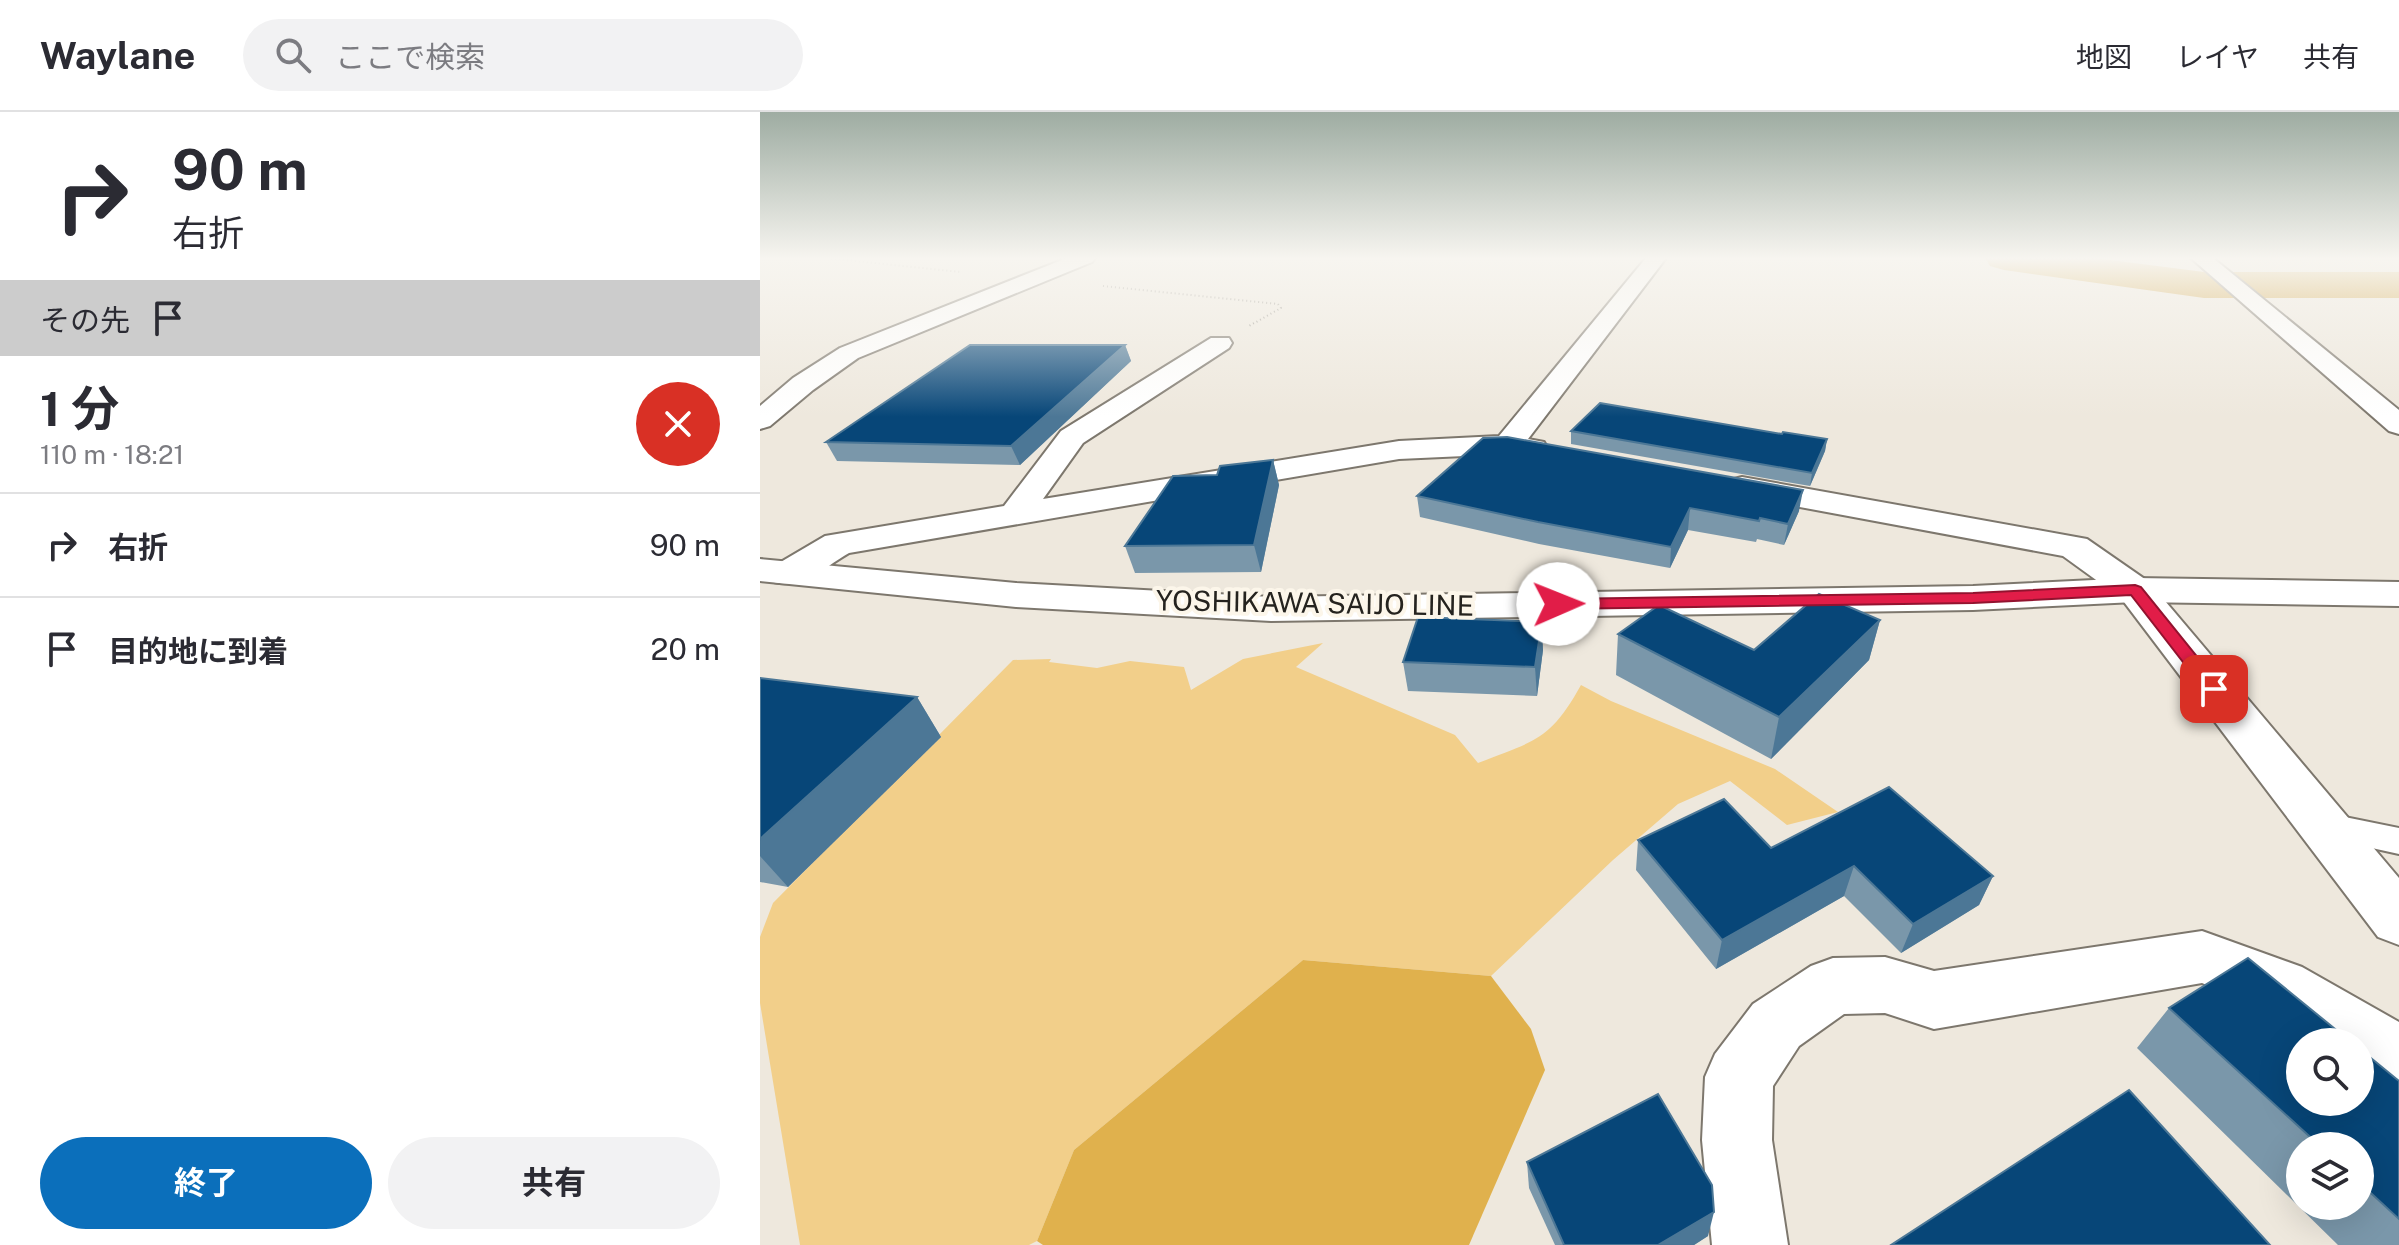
<!DOCTYPE html>
<html lang="ja">
<meta charset="utf-8">
<style>
body{margin:0;font-family:"Public Sans","Noto Sans JP",sans-serif;background:#f2f2f3;color:#2b2b33;height:100vh;display:flex;flex-direction:column;font-size:30px;white-space:nowrap}
*{box-sizing:border-box;margin:0}
p{font-size:26px;color:#7c7c81}
.icon{flex:none;width:44px;height:44px;fill:none;stroke:currentColor;stroke-width:2;stroke-linecap:round;stroke-linejoin:round}
.map{position:relative;flex:1;overflow:hidden}
.side{display:flex;flex-direction:column;background:#fff;width:760px}
.side>*{flex:none}
.banner{background:#fff;color:#2b2b33;overflow:hidden}
.fabs{position:absolute;left:1526px;top:916px;display:grid;gap:16px}
.fabs a{display:grid;place-items:center;width:88px;height:88px;border-radius:50%;background:#fff;box-shadow:0 8px 32px #0002;font-size:40px}
.pin{position:absolute;display:grid;place-items:center;width:68px;height:68px;color:#fff;margin:-34px;border-radius:16px;box-shadow:0 4px 12px #0006}
.me{position:absolute;width:88px;margin:-44px;rotate:89deg;stroke-linejoin:round;filter:drop-shadow(0 0 6px #0008)}
.turn{display:flex;align-items:center;gap:28px;height:168px;padding:0 40px;font-size:36px}
.turn .icon{width:104px;height:104px;stroke-width:2.5}
.turn b{display:block;font-size:56px;line-height:68px}
.then{display:flex;align-items:center;height:76px;padding:0 40px;background:#0003;gap:16px;font-size:30px}
.round{display:grid;place-items:center;flex:none;width:84px;height:84px;border-radius:42px;background:#f2f2f3}
.headline{display:flex;align-items:center;justify-content:space-between;height:136px;padding:0 40px}
h1{font-size:48px;font-weight:700;line-height:60px}
.button{display:flex;gap:16px;margin-top:auto;padding:16px 40px}
.button a{flex:1;height:92px;border-radius:48px;background:#0b6fbb;color:#fff;font-size:32px;font-weight:700;line-height:92px;text-align:center}
.button a+a{background:#f2f2f3;color:#2b2b33}
ul{padding:0;list-style:none}
li{display:flex;align-items:center;gap:24px;height:104px;padding:0 40px;border-top:2px solid #e1e1e2}
li div{flex:1}
li b{display:block;font-size:30px}
li em{font-style:normal}
header{display:flex;align-items:center;gap:48px;box-sizing:border-box;height:112px;padding:0 40px;background:#fff;border-bottom:2px solid #e1e1e2}
header strong{font-size:38px}
nav{display:flex;gap:44px;margin-inline-start:auto;font-size:28px}
.search{width:560px;height:72px;background:#f2f2f3;display:flex;align-items:center;gap:20px;box-sizing:border-box;padding:0 28px;border-radius:44px;color:#7c7c81;font-size:30px}
main{display:flex;flex:1;min-height:0}
.map>svg:first-child{display:block}
</style>
<header>
<strong>Waylane</strong>
<div class="search"><svg class="icon" aria-label="search" viewBox="0 0 24 24"><circle cx="10" cy="10" r="6"/><path d="M15 15l6 6"/></svg>ここで検索</div>
<nav><a>地図</a><a>レイヤ</a><a>共有</a></nav>
</header>
<main>
<section class="side">
<div class="banner">
<div class="turn"><svg class="icon" aria-label="right" viewBox="0 0 24 24"><path d="M7 20v-9h11M14 6l5 5-5 5"/></svg><div><b>90 m</b>右折</div></div>
<div class="then">その先<svg class="icon" aria-label="arrive" viewBox="0 0 24 24"><path d="M6 21V4h12l-3 4 3 4H6"/></svg></div>
</div>
<div class="headline"><div><h1>1 分</h1><p>110 m · 18:21</p></div><a class="round" style="background:#d93025;color:#fff"><svg class="icon" aria-label="close" viewBox="0 0 24 24"><path d="M6 6l12 12M18 6L6 18"/></svg></a></div>
<ul>
<li><svg class="icon" aria-label="right" viewBox="0 0 24 24"><path d="M7 20v-9h11M14 6l5 5-5 5"/></svg><div><b>右折</b></div><em>90 m</em></li>
<li><svg class="icon" aria-label="arrive" viewBox="0 0 24 24"><path d="M6 21V4h12l-3 4 3 4H6"/></svg><div><b>目的地に到着</b></div><em>20 m</em></li>
</ul>
<div class="button"><a>終了</a><a>共有</a></div>
</section>
<div class="map">
<svg width="1639" height="1133" viewBox="0 0 1639 1133">
<rect width="100%" height="100%" fill="#eee8dd"/>
<path fill="#f2cf8a" d="M 563,531 L 536,555 L 695,623 L 718,651 C 774,629 790,629 821,573 L 851,589 L 1015,657 L 1078,700 L 1027,713 L 970,669 L 918,692 L 853,748 L 731,864 L 543,848 L 314,1038 L 277,1129 L 269,1133 L 40,1133 L 0,891 L 0,825 L 13,791 L 253,548 L 291,547 L 289,550 L 337,556 L 370,549 L 424,555 L 431,578 L 483,547 Z"/>
<path fill="#e0b14d" d="M 543,848 L 731,864 L 771,917 L 785,958 L 709,1133 L 283,1133 L 277,1129 L 314,1038 Z"/>
<g fill="none" stroke-linecap="round" stroke-linejoin="round">
<path fill="#cfa03a" fill-rule="evenodd" d="M 1225,146 L 1335,146 L 1444,160 L 1639,160 L 1639,186 L 1444,186 L 1244,158 L 1230,154 Z"/>
<defs>
<path id="service" d="M 1565,701 L 1639,716 L 1639,742 L 1553,723 L 1548,714 L 1553,705 Z"/>
<g id="minor">
<path d="M 307,146 L 335,146 L 332,150 L 98,246 L 53,278 L 10,314 L 0,317 L 0,294 L 33,266 L 80,236 Z"/>
<path d="M 886,146 L 906,146 L 768,327 L 784,330 L 788,337 L 784,344 L 773,346 L 748,342 L 639,347 L 89,441 C 65,455 42,477 14,470 L 8,462 L 14,454 L 65,424 L 244,394 L 301,319 L 451,226 L 469,226 L 472,231 L 469,236 L 323,331 L 283,387 L 639,329 L 739,324 Z"/>
<path d="M 1431,146 L 1453,146 L 1639,298 L 1639,322 L 1629,319 Z"/>
<path d="M 982,365 L 1327,427 L 1389,470 L 1639,766 L 1639,833 L 1618,825 L 1361,486 L 1303,444 L 970,382 L 966,375 L 970,368 Z"/>
<path d="M 1442,819 L 1542,855 L 1639,910 L 1639,978 L 1600,958 L 1600,930 L 1557,930 L 1498,895 L 1442,871 L 1174,917 L 1125,901 L 1084,902 L 1039,934 L 1013,974 L 1012,1028 L 1028,1133 L 952,1133 L 942,1028 L 945,965 L 955,942 L 993,892 L 1051,854 L 1073,846 L 1125,845 L 1174,859 Z"/>
</g>
<path id="secondary" d="M 0,447 L 256,471 L 511,485 L 1213,474 L 1375,466 L 1639,470 L 1639,494 L 1375,490 L 1213,498 L 511,509 L 256,495 L 0,469 Z"/>
</defs>
<use href="#service" stroke="#7d776d" stroke-width="4"/>
<use href="#minor" stroke="#7d776d" stroke-width="4"/>
<use href="#secondary" stroke="#7d776d" stroke-width="4"/>
<g stroke="#918d85" stroke-width="2" stroke-dasharray="1 3" stroke-linecap="butt">
<path d="M 67,146 L 201,160"/>
<path d="M 343,174 L 518,192 L 521,196 L 489,214"/>
</g>
<use href="#service" fill="#fff" fill-rule="evenodd"/>
<use href="#minor" fill="#fff" fill-rule="evenodd"/>
<use href="#secondary" fill="#fff" fill-rule="evenodd"/>
</g>
<g fill="#7a97aa" fill-rule="evenodd">
<path d="M 365,233 L 371,249 L 260,353 L 77,349 L 66,330 Z"/>
<path d="M 811,319 L 1022,322 L 1067,327 L 1065,339 L 1050,374 L 811,332 Z"/>
<path d="M 513,348 L 519,373 L 501,460 L 375,461 L 365,434 L 457,363 Z"/>
<path d="M 657,384 L 1039,399 L 1024,433 L 997,427 L 996,430 L 928,418 L 910,456 L 779,432 L 660,405 Z"/>
<path d="M 1120,508 L 1109,548 L 1011,647 L 856,563 L 858,522 L 994,538 Z"/>
<path d="M 783,538 L 777,584 L 648,579 L 643,550 Z"/>
<path d="M 0,566 L 157,585 L 181,625 L 28,775 L 0,770 Z"/>
<path d="M 878,728 L 1011,736 L 1233,764 L 1219,793 L 1141,841 L 1084,784 L 956,857 L 876,758 Z"/>
<path d="M 1409,896 L 1639,969 L 1639,1133 L 1578,1133 L 1377,936 ZM 1540,1034 L 1600,1034 L 1600,1094 L 1540,1094 Z"/>
<path d="M 767,1050 L 948,1124 L 934,1133 L 795,1133 L 769,1076 Z"/>
</g>
<g fill="#4c7796">
<path d="M 365,233 L 371,249 L 260,353 L 251,334 Z"/>
<path d="M 1067,327 L 1065,339 L 1050,374 L 1052,361 Z"/>
<path d="M 513,348 L 519,373 L 501,460 L 494,433 Z"/>
<path d="M 1043,378 L 1039,399 L 1024,433 L 1028,412 Z"/>
<path d="M 930,396 L 928,418 L 910,456 L 911,435 Z"/>
<path d="M 1120,508 L 1109,548 L 1011,647 L 1019,605 Z"/>
<path d="M 782,510 L 783,538 L 777,584 L 775,555 Z"/>
<path d="M 157,585 L 181,625 L 28,775 L 0,744 L 0,727 Z"/>
<path d="M 1094,754 L 1084,784 L 956,857 L 962,828 Z"/>
<path d="M 1233,764 L 1219,793 L 1141,841 L 1153,812 Z"/>
<path d="M 954,1100 L 948,1124 L 934,1133 L 898,1133 Z"/>
</g>
<g fill="#074678" stroke="#4c7796" stroke-width="2">
<path d="M 210,233 L 365,233 L 251,334 L 66,330 Z"/>
<path d="M 840,291 L 1022,322 L 1023,320 L 1067,327 L 1052,361 L 811,319 Z"/>
<path d="M 747,325 L 1043,378 L 1028,412 L 1000,406 L 999,409 L 930,396 L 911,435 L 778,410 L 657,384 L 723,326 Z"/>
<path d="M 513,348 L 494,433 L 365,434 L 413,364 L 457,363 L 460,354 Z"/>
<path d="M 1059,482 L 1120,508 L 1019,605 L 858,522 L 899,493 L 994,538 Z"/>
<path d="M 658,505 L 782,510 L 775,555 L 643,550 Z"/>
<path d="M 0,566 L 157,585 L 0,727 Z"/>
<path d="M 1129,675 L 1233,764 L 1153,812 L 1094,754 L 962,828 L 878,728 L 964,687 L 1011,736 Z"/>
<path d="M 1488,846 L 1591,930 L 1540,930 L 1540,990 L 1600,990 L 1600,937 L 1639,969 L 1639,1107 L 1600,1071 L 1600,1034 L 1560,1034 L 1409,896 Z"/>
<path d="M 1369,978 L 1510,1133 L 1131,1133 Z"/>
<path d="M 898,982 L 952,1073 L 954,1100 L 898,1133 L 804,1133 L 767,1050 Z"/>
</g>
<linearGradient id="sky" x2="0" y2="1"><stop stop-color="#9eaca2"/><stop offset="0.48" stop-color="#f7f5f0"/><stop offset="1" stop-color="#f7f5f0" stop-opacity="0"/></linearGradient>
<rect width="1639" height="305" fill="url(#sky)"/>
<path fill="#e11d48" stroke="#92132f" stroke-width="2" d="M 1375,473 L 1381,475 L 1460,573 L 1463,577 L 1460,581 L 1447,581 L 1371,483 L 1213,491 L 798,497 L 790,492 L 798,487 L 1213,481 Z"/>
<g text-anchor="middle" stroke-width="8" stroke-linejoin="round" paint-order="stroke">
<g font-size="28" fill="#25231f" stroke="#fcf6ea">
<text transform="translate(555 491) rotate(1)" y="10">YOSHIKAWA SAIJO LINE</text>
</g>
</g>
</svg>
<div class="fabs">
<a><svg class="icon" aria-label="search" viewBox="0 0 24 24"><circle cx="10" cy="10" r="6"/><path d="M15 15l6 6"/></svg></a>
<a><svg class="icon" aria-label="layers" viewBox="0 0 24 24"><path d="M12 4l9 5-9 5-9-5zM3 14l9 5 9-5"/></svg></a>
</div>
<div class="pin" style="left:1454px;top:577px;background:#d93025"><svg class="icon" aria-label="arrive" viewBox="0 0 24 24"><path d="M6 21V4h12l-3 4 3 4H6"/></svg></div>
<svg class="me" style="left:798px;top:492px" viewBox="-20 -20 40 40"><circle r="19" fill="#fff"/><path d="M0-13L10 11 0 6-10 11z" fill="#e11d48"/></svg>
</div>
</main>
